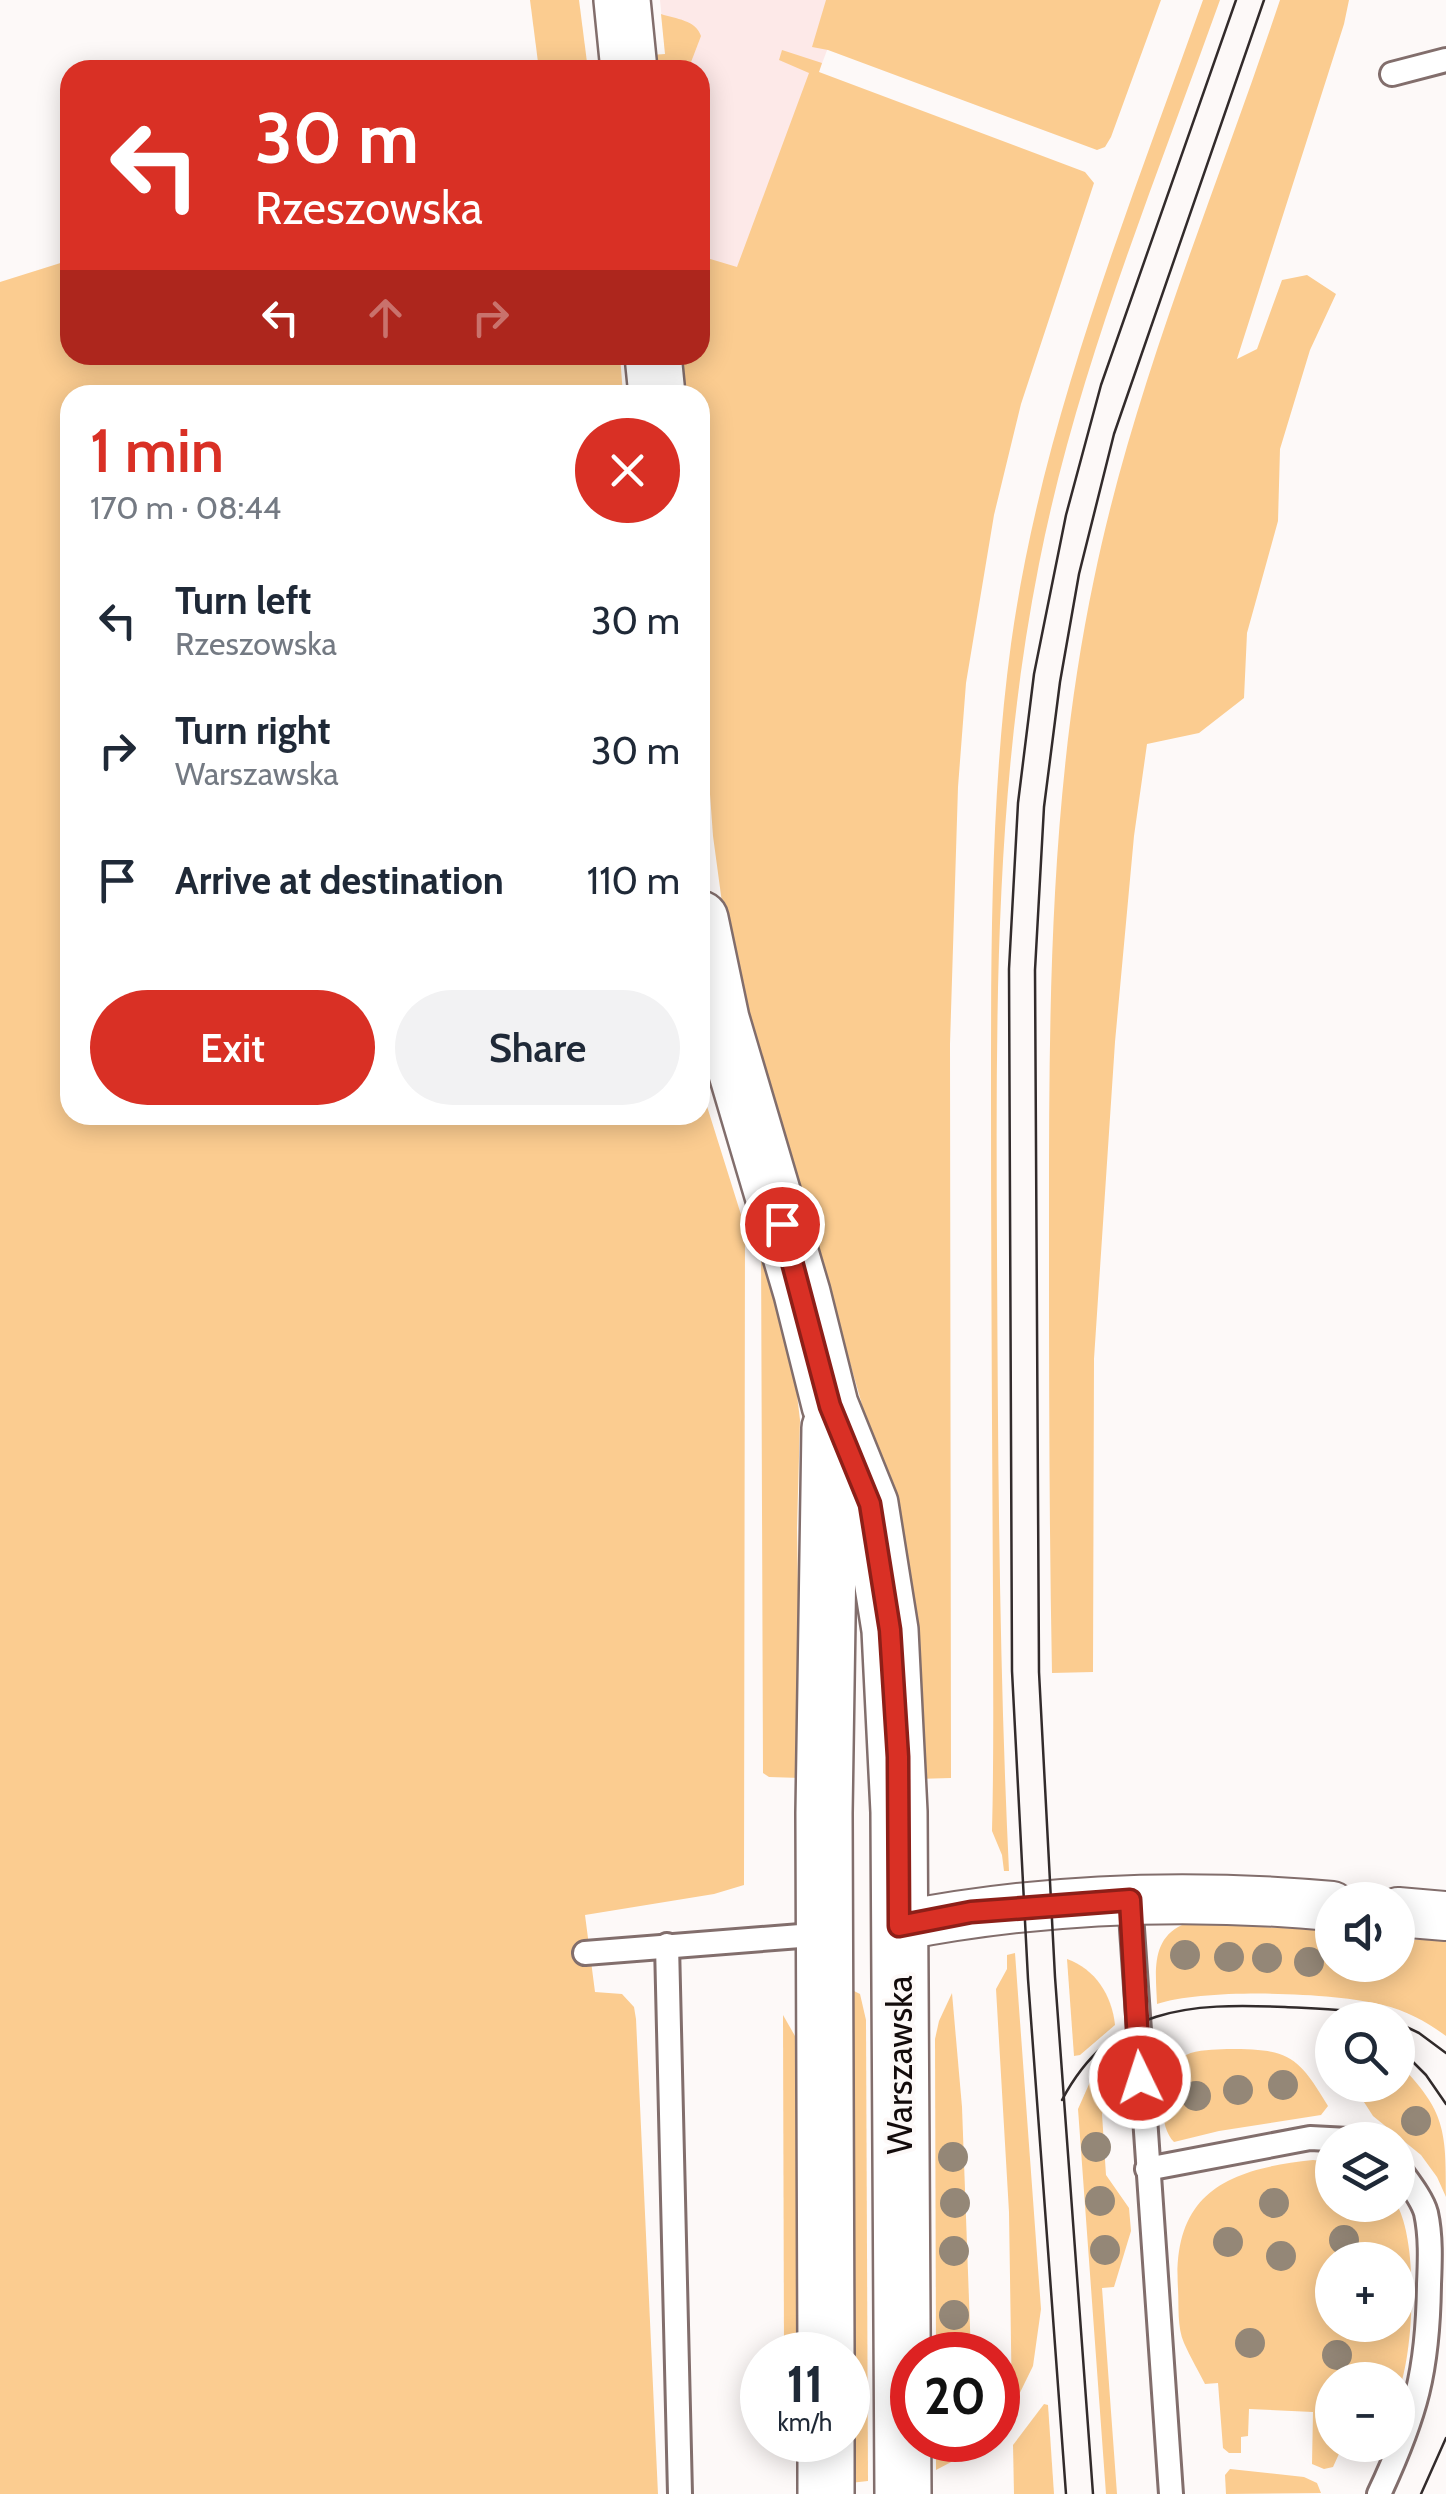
<!DOCTYPE html>
<meta charset="utf-8">
<style>
body{margin:0;font-family:Cabin,sans-serif;background:#f2f2f3;color:#1f2937;height:100vh;display:flex;flex-direction:column;font-size:38px;white-space:nowrap}
*{box-sizing:border-box;margin:0}
p{font-size:32px;color:#747a83}
.icon{flex:none;width:55px;height:55px;fill:none;stroke:currentColor;stroke-width:2;stroke-linecap:round;stroke-linejoin:round}
.map{position:relative;flex:1;overflow:hidden}
.side{position:absolute;left:60px;top:385px;width:650px;height:740px;display:flex;flex-direction:column;background:#fff;border-radius:30px;box-shadow:0 5px 25px #0003}
.side>*{flex:none}
.banner{position:absolute;left:60px;top:60px;width:650px;height:305px;border-radius:30px;box-shadow:0 5px 25px #0003;background:#d93025;color:#fff;overflow:hidden}
.tools{position:absolute;left:1315px;top:1882px;display:grid;gap:20px}
.tools a{display:grid;place-items:center;width:100px;height:100px;border-radius:50%;background:#fff;box-shadow:0 5px 25px #0003;font-size:50px}
.speed{position:absolute;left:740px;top:2332px;display:flex;gap:20px;font-size:50px;font-weight:700;text-align:center}
.speed>*{display:grid;place-content:center;width:130px;height:130px;border-radius:50%;background:#fff;box-shadow:0 5px 25px #0003;line-height:1}
.speed small{font-size:25px;font-weight:400}
.speed .limit{border:15px solid #d22;background:#fff;color:#111}
.pin{position:absolute;display:grid;place-items:center;width:85px;height:85px;color:#fff;margin:-42px;border:5px solid #fff;border-radius:50%;box-shadow:0 2px 10px #0007}
.me{position:absolute;width:110px;margin:-55px;rotate:356deg;stroke-linejoin:round;filter:drop-shadow(0 0 8px #0008)}
.turn{display:flex;align-items:center;gap:35px;height:210px;padding:0 30px;font-size:45px}
.turn .icon{width:130px;height:130px;stroke-width:2.5}
.turn b{display:block;font-size:70px;line-height:85px}
.lanes{display:flex;align-items:center;height:95px;padding:0 30px;background:#0003;justify-content:center;gap:50px;direction:ltr}
.lanes .off{opacity:.35}
.round{display:grid;place-items:center;flex:none;width:105px;height:105px;border-radius:52px;background:#f2f2f3}
.overview{display:flex;align-items:center;justify-content:space-between;height:170px;padding:0 30px}
h1{font-size:60px;font-weight:600;line-height:75px;color:#d93025}
.cta{display:flex;gap:20px;margin-top:auto;padding:20px 30px}
.cta a{flex:1;height:115px;border-radius:60px;background:#d93025;color:#fff;font-size:40px;font-weight:600;line-height:115px;text-align:center}
.cta a+a{background:#f2f2f3;color:#1f2937}
ul{padding:0;list-style:none}
li{display:flex;align-items:center;gap:30px;height:130px;padding:0 30px}
li div{flex:1}
li b{display:block;font-size:38px}
li em{font-style:normal}
.map>svg:first-child{display:block}
</style>
<div class="map">
<svg width="1446" height="2494" viewBox="0 0 1446 2494">
<rect width="100%" height="100%" fill="#fdf9f8"/>
<path fill="#fde9e8" d="M 660,0 L 846,0 L 705,373 L 700,355 L 700,70 L 667,70 Z"/>
<g fill="#fbcc90" fill-rule="evenodd">
<path d="M 530,0 L 579,0 L 588,70 L 539,70 Z"/>
<path d="M 826,0 L 1161,0 L 1111,137 L 1105,147 L 1097,150 L 828,50 L 812,47 Z"/>
<path d="M 1203,0 L 1220,0 C 1154,185 1077,370 1039,564 C 994,791 996,1019 997,1250 C 998,1457 999,1664 1009,1871 L 1004,1871 L 1002,1855 L 992,1831 C 994,1753 993,1675 993,1597 C 992,1429 991,1261 991,1092 C 991,943 991,792 1011,644 C 1042,421 1128,211 1203,0 Z"/>
<path d="M 1280,0 L 1349,0 L 1344,24 L 1237,359 L 1257,349 L 1282,280 L 1307,275 L 1336,294 L 1310,350 L 1280,449 L 1278,521 L 1247,633 L 1244,698 L 1199,733 L 1147,744 L 1134,836 L 1115,1042 L 1094,1359 L 1093,1672 L 1052,1673 C 1049,1519 1049,1365 1049,1210 C 1049,998 1050,788 1094,579 C 1135,380 1216,192 1280,0 Z"/>
<path d="M 661,14 C 676,19 696,20 701,36 L 688,70 L 652,70 L 651,55 L 665,54 Z"/>
<path d="M 782,50 L 822,63 L 819,72 L 1085,172 L 1094,183 L 1021,404 L 994,515 L 966,683 L 958,787 L 950,1044 L 951,1778 L 916,1779 L 877,1457 L 840,1328 L 769,1115 L 723,910 L 713,836 L 700,655 L 700,395 L 678,395 L 675,355 L 700,355 L 700,292 L 710,291 L 707,258 L 737,267 L 809,73 L 779,60 Z"/>
<path d="M 70,260 L 70,355 L 620,355 L 623,395 L 70,395 L 70,1115 L 700,1115 L 700,1084 L 743,1221 L 745,1236 L 744,1885 L 714,1894 L 585,1915 L 595,1992 L 622,1994 L 634,2007 L 636,2019 L 658,2494 L 0,2494 L 0,282 Z"/>
<path d="M 761,1241 L 795,1378 L 800,1420 L 797,1528 L 801,1778 L 769,1777 L 763,1773 Z"/>
<path d="M 1182,1925 L 1232,1925 L 1332,1931 L 1332,1965 L 1398,1965 L 1398,1937 L 1409,1940 L 1446,1939 L 1446,2036 C 1427,2022 1407,2011 1383,2005 C 1334,1992 1205,1988 1157,2004 C 1156,1974 1150,1940 1182,1925 Z"/>
<path d="M 1015,1953 L 1041,2309 L 1033,2366 L 1012,2409 L 1009,2212 L 996,1989 L 1007,1969 L 1007,1955 Z"/>
<path d="M 1067,1959 C 1095,1969 1112,1995 1115,2025 L 1080,2055 L 1074,2056 Z"/>
<path d="M 852,1990 L 860,1994 L 866,2020 L 868,2481 L 850,2483 Z"/>
<path d="M 952,1993 L 962,2107 L 971,2355 L 936,2355 L 935,2039 L 939,2021 Z"/>
<path d="M 783,2015 L 795,2036 L 801,2060 L 803,2355 L 784,2355 Z"/>
<path d="M 1227,2049 C 1288,2049 1297,2054 1328,2106 L 1321,2115 L 1219,2131 L 1174,2142 C 1155,2123 1161,2068 1186,2055 C 1198,2049 1214,2050 1227,2049 Z"/>
<path d="M 1117,2052 L 1119,2075 L 1102,2114 L 1106,2175 L 1129,2208 L 1131,2231 L 1114,2287 L 1102,2288 L 1117,2494 L 1106,2494 L 1078,2109 L 1090,2082 Z"/>
<path d="M 1398,2063 C 1446,2111 1446,2131 1446,2197 L 1437,2177 L 1421,2155 L 1373,2116 L 1353,2085 L 1398,2085 Z"/>
<path d="M 1313,2160 L 1332,2162 L 1332,2205 L 1397,2205 C 1418,2243 1414,2346 1400,2387 L 1398,2393 L 1398,2380 L 1332,2380 L 1332,2445 L 1343,2445 L 1333,2467 L 1324,2469 L 1312,2464 L 1313,2412 L 1249,2409 L 1248,2436 L 1241,2437 L 1241,2453 L 1229,2453 L 1223,2448 L 1218,2383 L 1205,2384 C 1198,2370 1190,2357 1184,2343 C 1177,2327 1179,2306 1178,2289 C 1172,2193 1227,2169 1313,2160 ZM 1332,2260 L 1398,2260 L 1398,2325 L 1332,2325 Z"/>
<path d="M 1044,2404 L 1048,2405 L 1054,2494 L 1014,2494 L 1013,2445 Z"/>
<path d="M 936,2440 L 973,2440 L 974,2450 L 936,2470 Z"/>
<path d="M 1230,2469 L 1304,2477 L 1317,2483 L 1321,2493 L 1226,2494 L 1225,2475 Z"/>
</g>
<g fill="none" stroke-linecap="round" stroke-linejoin="round">
<defs>
<g id="lane">
<path d="M 1392,74 L 1446,60"/>
<path d="M 1130,1900 L 1171,2494"/>
<path d="M 667,1945 L 680,2494"/>
<path d="M 585,1953 L 826,1934"/>
<path d="M 1147,2169 L 1310,2138 L 1349,2140"/>
<path d="M 1379,2494 C 1416,2415 1428,2371 1429,2284 C 1430,2261 1431,2236 1426,2213 C 1422,2198 1407,2180 1398,2167"/>
</g>
<g id="street">
<path d="M 1398,1912 L 1446,1916"/>
<path d="M 899,1926 C 1042,1898 1188,1893 1332,1906"/>
</g>
<g id="secondary">
<path d="M 622,0 L 629,70"/>
<path d="M 653,355 L 657,395"/>
<path d="M 700,919 L 721,1019 L 802,1293 L 830,1405 L 870,1504 L 890,1630 L 899,1812 L 903,2494"/>
<path d="M 826,2355 L 824,1813 L 830,1428"/>
<path d="M 826,2440 L 826,2494"/>
</g>
</defs>
<use href="#lane" stroke="#826e6c" stroke-width="28"/>
<use href="#street" stroke="#826e6c" stroke-width="52"/>
<use href="#secondary" stroke="#826e6c" stroke-width="60"/>
<use href="#lane" stroke="#fff" stroke-width="22"/>
<use href="#street" stroke="#fff" stroke-width="48"/>
<use href="#secondary" stroke="#fff" stroke-width="55"/>
<g stroke="#322b2b" stroke-width="2.5">
<path d="M 1398,2023 L 1419,2033 L 1446,2053"/>
<path d="M 1398,2047 L 1426,2075 L 1446,2104"/>
<path d="M 1062,2100 C 1112,2006 1189,2003 1285,2007 C 1321,2009 1357,2009 1391,2020"/>
<path d="M 1066,2494 L 1028,1979 L 1012,1671 L 1009,969 L 1018,803 L 1034,674 L 1066,515 L 1101,385 L 1236,0"/>
<path d="M 1093,2494 L 1055,1977 L 1039,1672 L 1035,970 L 1044,807 L 1060,682 L 1079,574 L 1114,434 L 1264,0"/>
<path d="M 1421,2494 L 1446,2438"/>
</g>
</g>
<g fill="#948777">
<circle cx="1185" cy="1955" r="15"/>
<circle cx="1229" cy="1957" r="15"/>
<circle cx="1267" cy="1958" r="15"/>
<circle cx="1309" cy="1962" r="15"/>
<circle cx="1283" cy="2085" r="15"/>
<circle cx="1238" cy="2090" r="15"/>
<circle cx="1196" cy="2096" r="15"/>
<circle cx="1416" cy="2121" r="15"/>
<circle cx="1096" cy="2147" r="15"/>
<circle cx="953" cy="2157" r="15"/>
<circle cx="1100" cy="2201" r="15"/>
<circle cx="955" cy="2203" r="15"/>
<circle cx="1274" cy="2203" r="15"/>
<circle cx="1344" cy="2240" r="15"/>
<circle cx="1228" cy="2242" r="15"/>
<circle cx="1105" cy="2250" r="15"/>
<circle cx="954" cy="2251" r="15"/>
<circle cx="1281" cy="2256" r="15"/>
<circle cx="954" cy="2315" r="15"/>
<circle cx="1250" cy="2343" r="15"/>
<circle cx="1337" cy="2355" r="15"/>
</g>
<g fill="none" stroke-linecap="round" stroke-linejoin="round">
<defs>
<path id="route" d="M 782,1224 L 830,1406 L 870,1504 L 890,1630 L 898,1757 L 899,1926 L 971,1912 L 1130,1900 L 1140,2078"/>
</defs>
<use href="#route" stroke="#8d1f18" stroke-width="25"/>
<use href="#route" stroke="#d93025" stroke-width="18"/>
</g>
<g text-anchor="middle" stroke-width="8" stroke-linejoin="round" paint-order="stroke">
<g font-size="35" fill="#130b0b" stroke="#fdf9f8">
<text transform="translate(900 2065) rotate(-90)" y="12">Warszawska</text>
</g>
</g>
</svg>
<div class="tools">
<a><svg class="icon" aria-label="sound" viewBox="0 0 24 24"><path d="M4 9h4l5-4v14l-5-4H4zM17 9q2 3 0 6"/></svg></a>
<a><svg class="icon" aria-label="search" viewBox="0 0 24 24"><circle cx="10" cy="10" r="6"/><path d="M15 15l6 6"/></svg></a>
<a><svg class="icon" aria-label="layers" viewBox="0 0 24 24"><path d="M12 4l9 5-9 5-9-5zM3 14l9 5 9-5"/></svg></a>
<a>+</a>
<a>−</a>
</div>
<div class="speed"><div>11<small>km/h</small></div><div class="limit">20</div></div>
<div class="pin" style="left:782px;top:1224px;background:#d93025"><svg class="icon" aria-label="arrive" viewBox="0 0 24 24"><path d="M6 21V4h12l-3 4 3 4H6"/></svg></div>
<svg class="me" style="left:1140px;top:2078px" viewBox="-20 -20 40 40"><circle r="17" fill="#d93025" stroke="#fff" stroke-width="3"/><path d="M0-11L8 9 0 5-8 9z" fill="#fff"/></svg>
<div class="banner">
<div class="turn"><svg class="icon" aria-label="left" viewBox="0 0 24 24"><path d="M17 20v-9H6M10 6l-5 5 5 5"/></svg><div><b>30 m</b>Rzeszowska</div></div>
<div class="lanes"><svg class="icon" aria-label="left" viewBox="0 0 24 24"><path d="M17 20v-9H6M10 6l-5 5 5 5"/></svg><svg class="icon off" aria-label="ahead" viewBox="0 0 24 24"><path d="M12 20V5M6 11l6-6 6 6"/></svg><svg class="icon off" aria-label="right" viewBox="0 0 24 24"><path d="M7 20v-9h11M14 6l5 5-5 5"/></svg></div>
</div>
<section class="side">
<div class="overview"><div><h1>1 min</h1><p>170 m · 08:44</p></div><a class="round" style="background:#d93025;color:#fff"><svg class="icon" aria-label="close" viewBox="0 0 24 24"><path d="M6 6l12 12M18 6L6 18"/></svg></a></div>
<ul>
<li><svg class="icon" aria-label="left" viewBox="0 0 24 24"><path d="M17 20v-9H6M10 6l-5 5 5 5"/></svg><div><b>Turn left</b><p>Rzeszowska</p></div><em>30 m</em></li>
<li><svg class="icon" aria-label="right" viewBox="0 0 24 24"><path d="M7 20v-9h11M14 6l5 5-5 5"/></svg><div><b>Turn right</b><p>Warszawska</p></div><em>30 m</em></li>
<li><svg class="icon" aria-label="arrive" viewBox="0 0 24 24"><path d="M6 21V4h12l-3 4 3 4H6"/></svg><div><b>Arrive at destination</b></div><em>110 m</em></li>
</ul>
<div class="cta"><a>Exit</a><a>Share</a></div>
</section>
</div>
